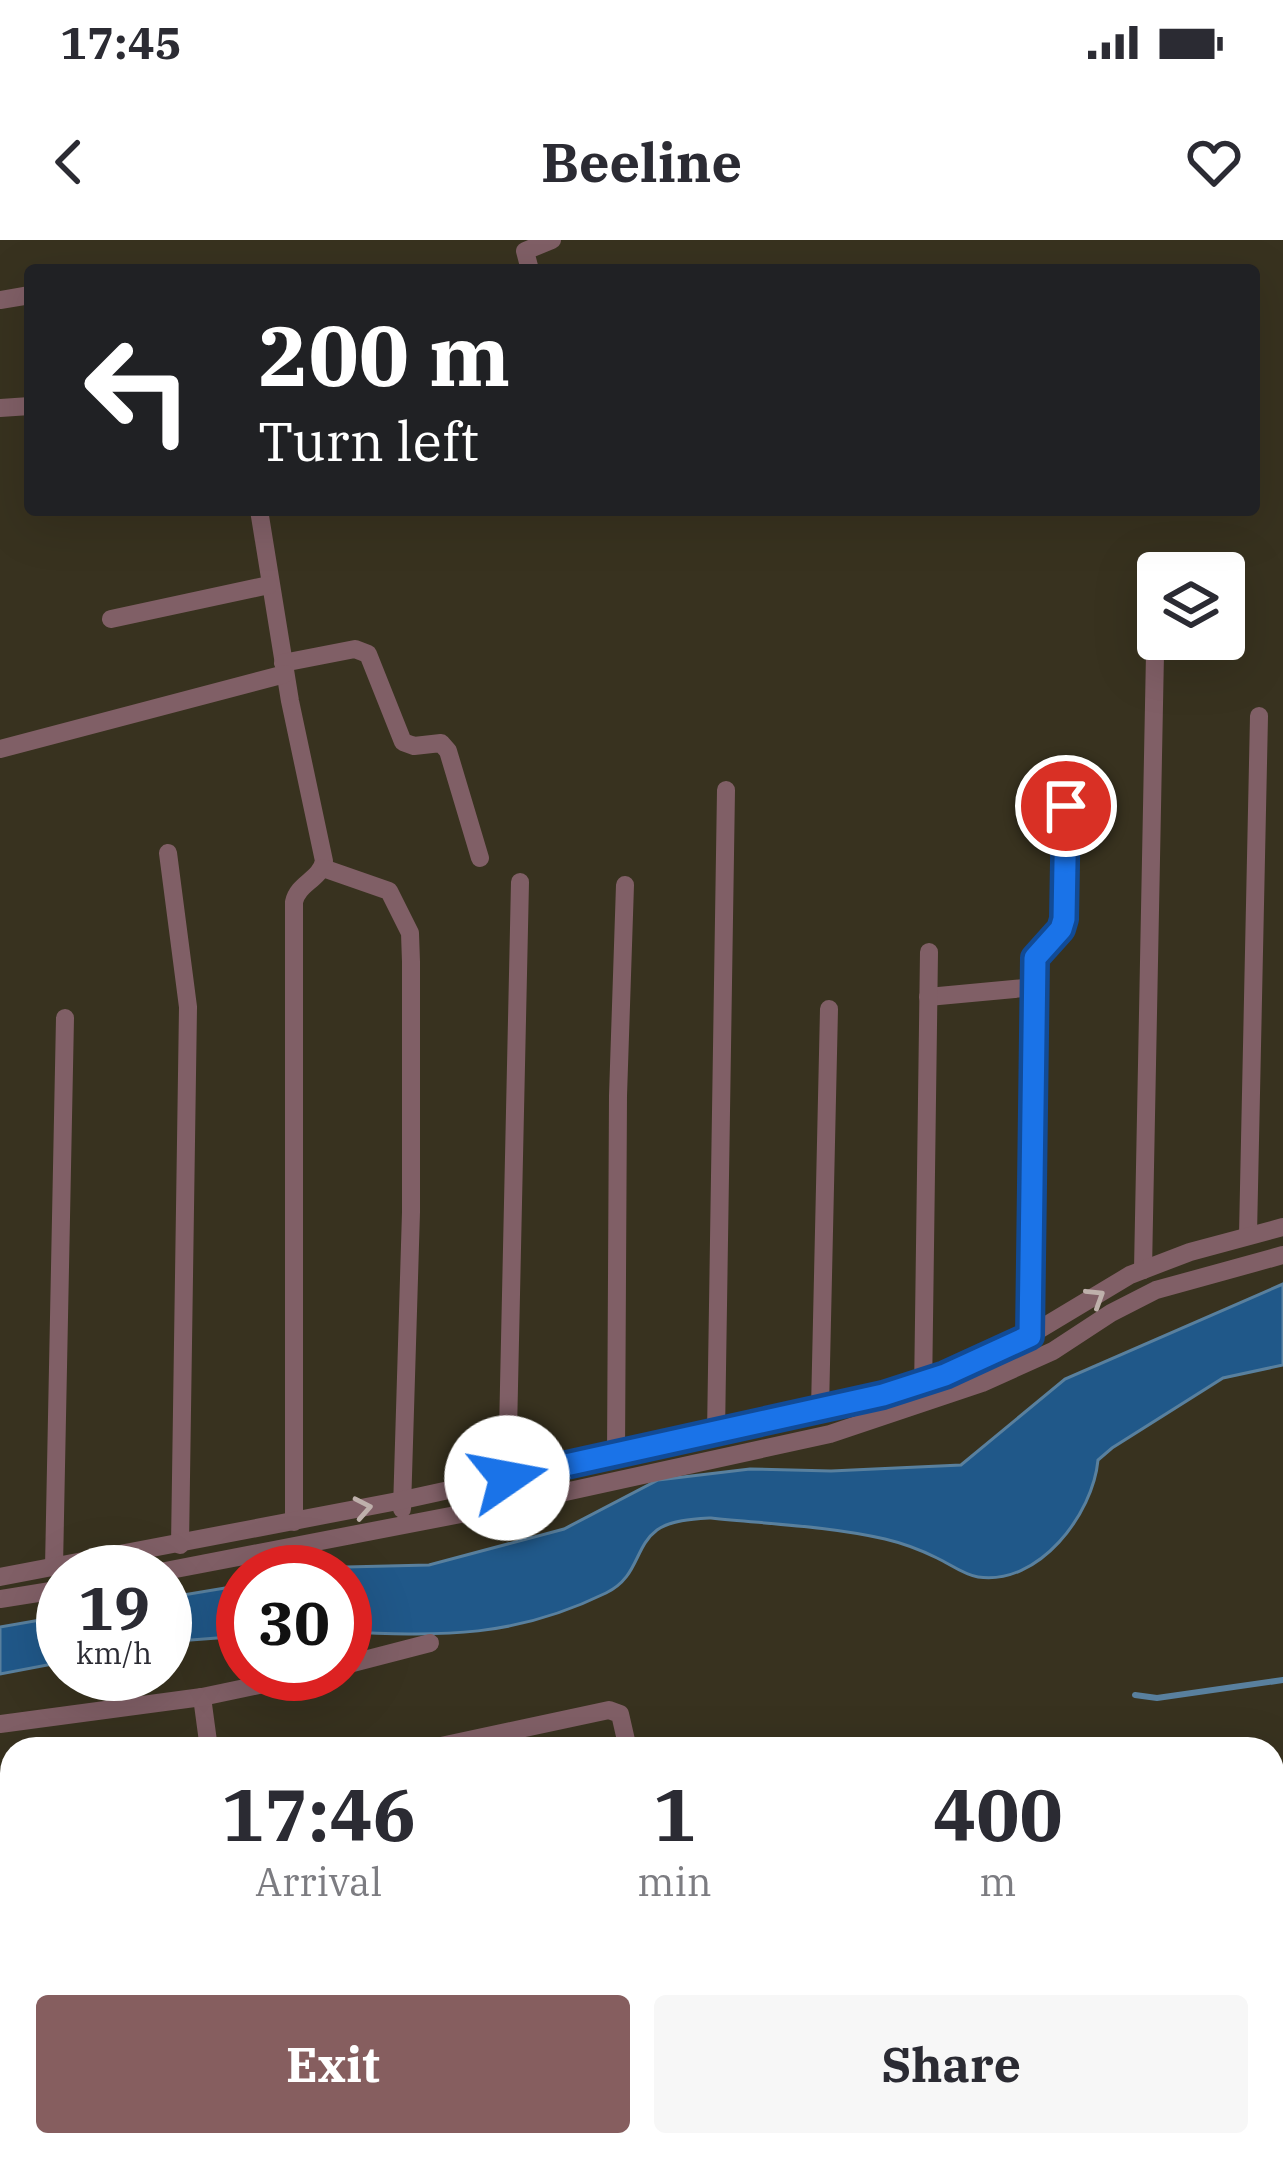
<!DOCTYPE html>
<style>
body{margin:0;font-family:"IBM Plex Serif",serif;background:#f7f7f7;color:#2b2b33;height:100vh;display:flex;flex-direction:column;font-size:45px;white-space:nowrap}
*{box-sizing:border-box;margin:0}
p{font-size:39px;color:#7c7c81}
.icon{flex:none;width:66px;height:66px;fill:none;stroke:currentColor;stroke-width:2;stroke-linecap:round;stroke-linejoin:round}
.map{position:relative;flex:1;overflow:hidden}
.panel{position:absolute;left:0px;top:1497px;width:1284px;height:420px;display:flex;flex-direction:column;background:#fff;border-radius:36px 36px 0 0;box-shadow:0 12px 48px #0002}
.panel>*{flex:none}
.guide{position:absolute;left:24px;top:24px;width:1236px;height:252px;border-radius:12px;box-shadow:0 12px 48px #0002;background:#202124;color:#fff;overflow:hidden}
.tools{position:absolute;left:1137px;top:312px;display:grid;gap:24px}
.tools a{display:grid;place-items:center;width:108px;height:108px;border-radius:12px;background:#fff;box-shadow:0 12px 48px #0002;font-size:60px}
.speed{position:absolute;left:36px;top:1305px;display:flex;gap:24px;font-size:60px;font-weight:700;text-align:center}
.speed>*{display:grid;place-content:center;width:156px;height:156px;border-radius:50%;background:#fff;box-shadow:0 12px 48px #0002;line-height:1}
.speed small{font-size:30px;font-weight:400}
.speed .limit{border:18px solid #d22;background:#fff;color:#111}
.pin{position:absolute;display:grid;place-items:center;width:102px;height:102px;color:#fff;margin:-51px;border:6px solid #fff;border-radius:50%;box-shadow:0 3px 12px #0007}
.me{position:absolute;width:132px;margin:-66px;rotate:78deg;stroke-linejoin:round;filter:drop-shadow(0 0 9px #0008)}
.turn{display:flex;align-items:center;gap:42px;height:252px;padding:0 36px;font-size:54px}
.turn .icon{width:156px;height:156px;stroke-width:2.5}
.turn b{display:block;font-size:84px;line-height:102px}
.eta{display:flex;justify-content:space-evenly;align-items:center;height:204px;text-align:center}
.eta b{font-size:72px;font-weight:700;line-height:84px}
.cta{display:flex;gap:24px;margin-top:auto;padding:24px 36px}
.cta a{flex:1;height:138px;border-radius:12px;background:#865e5f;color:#fff;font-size:48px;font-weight:700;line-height:138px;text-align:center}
.cta a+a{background:#f7f7f7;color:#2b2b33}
.status{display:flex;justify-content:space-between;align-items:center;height:84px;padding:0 60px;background:#fff;direction:ltr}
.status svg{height:33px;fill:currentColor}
header{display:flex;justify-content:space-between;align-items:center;height:156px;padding:0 36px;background:#fff;font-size:54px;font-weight:700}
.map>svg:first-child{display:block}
</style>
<div class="status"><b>17:45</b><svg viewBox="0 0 49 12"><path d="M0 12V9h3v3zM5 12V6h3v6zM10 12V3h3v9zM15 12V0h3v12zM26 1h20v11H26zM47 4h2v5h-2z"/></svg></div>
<header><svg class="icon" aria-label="back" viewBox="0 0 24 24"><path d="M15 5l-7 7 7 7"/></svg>Beeline<svg class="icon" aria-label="heart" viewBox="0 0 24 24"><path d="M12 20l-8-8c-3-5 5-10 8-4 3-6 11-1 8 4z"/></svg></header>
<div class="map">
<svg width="1283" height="1917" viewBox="0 0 1283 1917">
<rect width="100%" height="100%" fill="#38321f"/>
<g fill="#205889" stroke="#59809e" stroke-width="3">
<path d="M 1283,1044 L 1283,1125 L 1223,1138 L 1112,1208 L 1098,1220 C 1093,1274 1039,1346 978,1337 C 964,1335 950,1324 937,1318 C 921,1310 902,1303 885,1299 C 828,1286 768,1284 711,1278 C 694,1279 671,1280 657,1290 C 634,1307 639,1337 606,1353 C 514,1398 444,1396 345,1392 L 345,1332 L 316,1332 L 346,1327 L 429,1325 L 564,1289 L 658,1240 L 750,1229 L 831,1231 L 961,1225 L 1065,1139 Z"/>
<path d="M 243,1345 L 243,1396 L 165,1402 L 165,1358 Z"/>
<path d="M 63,1376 L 63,1422 L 0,1434 L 0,1387 Z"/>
</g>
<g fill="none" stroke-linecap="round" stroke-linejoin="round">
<path stroke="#59809e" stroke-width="6" d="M 1135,1455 L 1157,1458 L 1283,1440"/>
<g stroke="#805f66" stroke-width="18">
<path d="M 530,30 L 525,11 L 552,0"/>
<path d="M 0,60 L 30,55"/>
<path d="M 0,168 L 30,166"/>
<path d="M 259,270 L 290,461 L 324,621 C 320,640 298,643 294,662 L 294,1282"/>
<path d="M 111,379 L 269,345"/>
<path d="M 283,423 L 355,409 L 368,414 L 403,502 L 414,506 L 441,503 L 448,511 L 480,618"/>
<path d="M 0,509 L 285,434"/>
<path d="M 168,613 L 188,767 L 180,1305"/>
<path d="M 323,628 L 389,651 L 410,693 L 411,722 L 411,972 L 402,1269"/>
<path d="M 928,757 L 1035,747"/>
<path d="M 1248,995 L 1259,476"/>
<path d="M 1143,1030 L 1156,362"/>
<path d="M 1030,1105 L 1035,718 L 1061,689 L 1064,679 L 1066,528"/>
<path d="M 923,1154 L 929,712"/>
<path d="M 820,1169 L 829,769"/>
<path d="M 716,1194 L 726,550"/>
<path d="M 616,1216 L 618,856 L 625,645"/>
<path d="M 507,1238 L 520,642"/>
<path d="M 54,1327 L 65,778"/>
<path d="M 160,1332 L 497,1267 L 830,1194 L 982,1143 L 1053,1111 L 1111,1073 L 1156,1050 L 1283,1015"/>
<path d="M 0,1337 L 403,1260 L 883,1155 L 945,1135 L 1007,1109 L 1130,1035 L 1190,1012 L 1283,987"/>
<path d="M 0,1359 L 63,1349"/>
<path d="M 345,1425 L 430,1403"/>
<path d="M 202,1457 L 209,1509"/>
<path d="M 0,1484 L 202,1457 L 311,1434"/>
<path d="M 427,1509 L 609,1470 L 620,1474 L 628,1509"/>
<path d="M 0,1584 L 12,1582"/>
<path d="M 1272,1796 L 1283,1836"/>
<path d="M 1272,1898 L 1283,1894"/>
<path d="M 616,1905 L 619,1917"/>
<path d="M 1188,1905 L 1189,1917"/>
<path d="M 1209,1917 L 1251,1905"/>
</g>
</g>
<defs><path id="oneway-chevron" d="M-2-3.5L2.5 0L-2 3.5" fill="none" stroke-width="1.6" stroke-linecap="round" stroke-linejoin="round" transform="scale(3)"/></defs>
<g stroke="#beb0ab">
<use href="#oneway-chevron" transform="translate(1096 1057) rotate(-32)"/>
<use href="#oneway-chevron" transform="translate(363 1268) rotate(-11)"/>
</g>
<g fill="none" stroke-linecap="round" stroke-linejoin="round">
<defs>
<path id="route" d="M 507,1238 L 883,1155 L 945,1135 L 1030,1096 L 1035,718 L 1061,689 L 1064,679 L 1066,566"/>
</defs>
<use href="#route" stroke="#114b97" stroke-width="30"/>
<use href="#route" stroke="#1a73e8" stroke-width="21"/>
</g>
</svg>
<div class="tools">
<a><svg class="icon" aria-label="layers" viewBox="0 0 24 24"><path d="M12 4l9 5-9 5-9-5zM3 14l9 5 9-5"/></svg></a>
</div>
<div class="speed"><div>19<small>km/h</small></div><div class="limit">30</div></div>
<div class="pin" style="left:1066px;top:566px;background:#d93025"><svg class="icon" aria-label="arrive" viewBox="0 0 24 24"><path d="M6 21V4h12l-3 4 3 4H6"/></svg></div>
<svg class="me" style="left:507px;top:1238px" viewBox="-20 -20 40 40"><circle r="19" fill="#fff"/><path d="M0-13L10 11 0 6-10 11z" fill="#1a73e8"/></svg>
<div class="guide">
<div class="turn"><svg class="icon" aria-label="left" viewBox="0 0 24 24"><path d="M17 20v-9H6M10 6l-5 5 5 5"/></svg><div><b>200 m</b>Turn left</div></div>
</div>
<section class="panel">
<div class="eta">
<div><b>17:46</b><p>Arrival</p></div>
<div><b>1</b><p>min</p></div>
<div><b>400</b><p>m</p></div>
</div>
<div class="cta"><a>Exit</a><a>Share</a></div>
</section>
</div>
